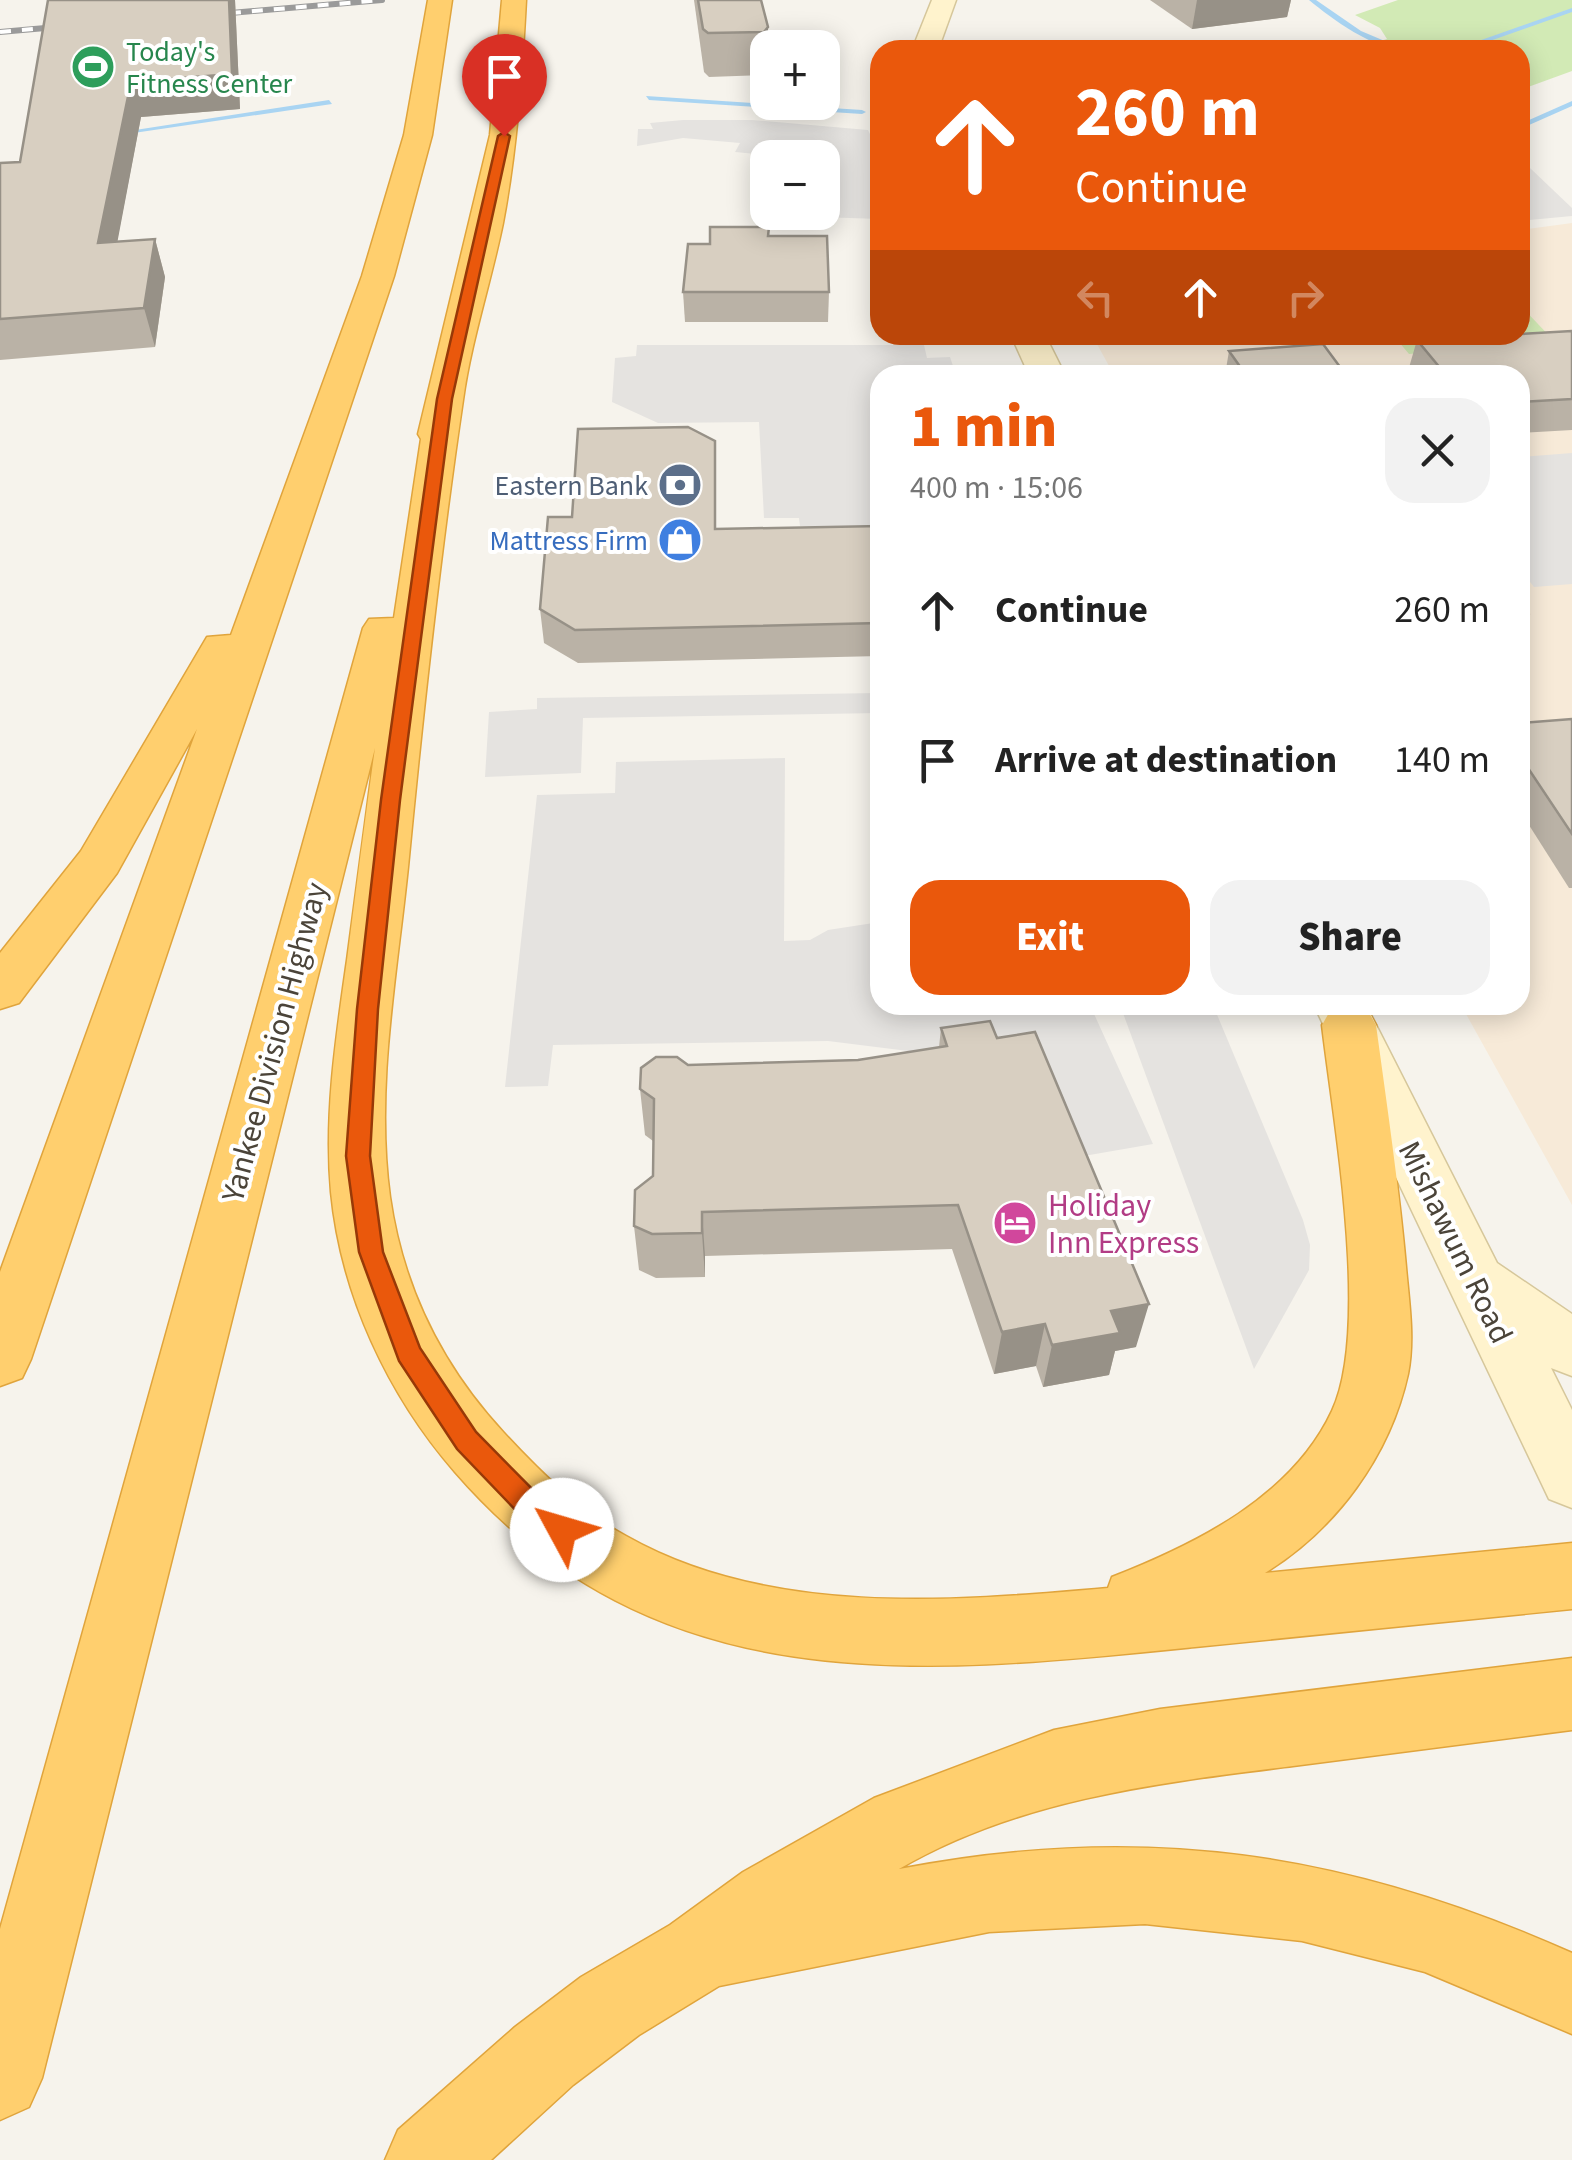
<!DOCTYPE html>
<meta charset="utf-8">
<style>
body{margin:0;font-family:"Source Sans 3",sans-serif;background:#f2f2f2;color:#222;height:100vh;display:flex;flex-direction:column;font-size:38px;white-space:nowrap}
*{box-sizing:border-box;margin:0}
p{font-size:32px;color:#767676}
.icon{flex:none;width:55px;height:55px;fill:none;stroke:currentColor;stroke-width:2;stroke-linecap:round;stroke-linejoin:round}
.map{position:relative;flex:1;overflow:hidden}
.drawer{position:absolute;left:870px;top:365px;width:660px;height:650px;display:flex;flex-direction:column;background:#fff;border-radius:30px;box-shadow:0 5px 25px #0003}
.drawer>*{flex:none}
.top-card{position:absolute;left:870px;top:40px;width:660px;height:305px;border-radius:30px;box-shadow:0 5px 25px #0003;background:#ea580c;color:#fff;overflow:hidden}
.buttons{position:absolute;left:750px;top:30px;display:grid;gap:20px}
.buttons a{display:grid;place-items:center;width:90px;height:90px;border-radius:20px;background:#fff;box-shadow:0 5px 25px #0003;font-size:50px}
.pin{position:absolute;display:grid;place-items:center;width:85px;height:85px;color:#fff;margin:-102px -42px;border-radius:50% 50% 50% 0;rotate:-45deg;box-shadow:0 0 10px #0007}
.pin .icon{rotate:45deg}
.me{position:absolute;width:110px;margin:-55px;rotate:309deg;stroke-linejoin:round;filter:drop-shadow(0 0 8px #0008)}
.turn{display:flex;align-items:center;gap:35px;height:210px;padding:0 40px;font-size:45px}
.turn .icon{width:130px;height:130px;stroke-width:2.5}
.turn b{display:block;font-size:70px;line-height:85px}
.lanes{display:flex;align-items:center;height:95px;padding:0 40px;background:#0003;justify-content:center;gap:50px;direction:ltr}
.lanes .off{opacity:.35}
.round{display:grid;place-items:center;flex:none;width:105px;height:105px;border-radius:30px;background:#f2f2f2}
.overview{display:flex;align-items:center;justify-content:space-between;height:170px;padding:0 40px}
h1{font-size:60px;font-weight:800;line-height:75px;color:#ea580c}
.primary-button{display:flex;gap:20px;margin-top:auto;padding:20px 40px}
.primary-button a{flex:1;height:115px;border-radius:30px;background:#ea580c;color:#fff;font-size:40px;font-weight:800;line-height:115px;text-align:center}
.primary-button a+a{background:#f2f2f2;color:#222}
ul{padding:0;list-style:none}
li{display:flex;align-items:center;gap:30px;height:150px;padding:0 40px}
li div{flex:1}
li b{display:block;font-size:38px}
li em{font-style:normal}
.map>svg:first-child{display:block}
</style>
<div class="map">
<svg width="1572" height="2160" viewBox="0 0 1572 2160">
<rect width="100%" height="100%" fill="#f6f3ec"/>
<path fill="#f7ead8" d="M 1572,223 L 1572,1205 L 1461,1005 L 1520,1005 L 1520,375 L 1114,375 L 1092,335 L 1520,335 L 1520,230 Z"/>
<g fill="#d2eab5">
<path d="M 1398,0 L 1572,0 L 1572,71 L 1520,90 L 1520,50 L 1351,50 L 1387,39 L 1380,28 L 1355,15 Z"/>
<path d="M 1520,305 L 1556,343 L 1409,354 L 1393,335 L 1520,335 Z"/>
</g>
<g fill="#e5e3e0">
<path d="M 683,120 L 752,120 L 868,130 L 880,154 L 880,219 L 787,216 L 785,213 L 822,212 L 822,158 L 768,158 L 767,176 L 753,175 L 766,155 L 735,152 L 740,143 L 683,138 L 637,146 L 638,129 L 653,129 L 650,123 Z"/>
<path d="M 1530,168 L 1572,208 L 1572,216 L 1520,221 L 1520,169 Z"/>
<path d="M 637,345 L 924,345 L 927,358 L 950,357 L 956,375 L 880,375 L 880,530 L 800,526 L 799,518 L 764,518 L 759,422 L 658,423 L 612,402 L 615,358 L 636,356 Z"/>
<path d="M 1572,453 L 1572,584 L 1534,587 L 1520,569 L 1520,457 Z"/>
<path d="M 880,693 L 880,713 L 583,718 L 581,773 L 485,777 L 489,712 L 537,709 L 537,698 Z"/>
<path d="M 785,758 L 784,941 L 810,940 L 828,930 L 880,922 L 880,1005 L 1090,1005 L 1153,1144 L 1078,1157 L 924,1053 L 828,1041 L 553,1045 L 548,1086 L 505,1087 L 537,795 L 615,793 L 616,762 Z"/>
<path d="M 1120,1005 L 1213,1005 L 1303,1220 L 1310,1245 L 1309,1270 L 1254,1369 Z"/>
</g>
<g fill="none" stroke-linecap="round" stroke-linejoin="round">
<g fill="#a9d4f2" fill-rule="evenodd">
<path d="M 1309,0 L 1316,0 L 1361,31 L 1406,50 C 1374,50 1332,19 1309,0 Z"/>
<path d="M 1572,8 L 1572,12 L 1464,50 L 1453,50 Z"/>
<path d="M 646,96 L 862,110 L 866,112 L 862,114 L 649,100 Z"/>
<path d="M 329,100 L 332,104 L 120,135 L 116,133 Z"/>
<path d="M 1572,101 L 1572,106 L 1520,129 L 1520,124 Z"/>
</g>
<defs>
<g id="secondary">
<path d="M 932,0 L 956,0 L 938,50 L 912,50 Z"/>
<path d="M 1011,335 L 1045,335 L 1065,375 L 1029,375 Z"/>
<path d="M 1314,1005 L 1366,1005 L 1497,1263 L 1572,1314 L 1572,1376 L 1551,1368 L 1572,1410 L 1572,1508 L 1549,1499 Z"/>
</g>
<g id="highway">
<path d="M 428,0 L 452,0 L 432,135 L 394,276 L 31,1359 L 22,1378 L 0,1386 L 0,1272 L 197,729 L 117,873 L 19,1003 L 0,1009 L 0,953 L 81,851 L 207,637 L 231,635 L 362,276 L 404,135 Z"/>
<path d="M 502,0 L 526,0 C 522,75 517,149 503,223 C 491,282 471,341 463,400 C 440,555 423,711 408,867 C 397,975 375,1088 390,1197 C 403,1288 442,1366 504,1433 C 540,1472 580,1511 626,1536 C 769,1617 950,1602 1108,1588 L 1112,1577 C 1196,1544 1292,1497 1332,1411 C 1371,1328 1333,1119 1322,1025 L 1330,1011 L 1349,1005 L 1368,1011 L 1376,1025 C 1387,1106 1399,1186 1406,1267 C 1409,1302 1415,1339 1408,1374 C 1390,1456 1336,1529 1265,1573 L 1572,1543 L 1572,1609 C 1446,1622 1321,1634 1195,1647 C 920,1675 656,1704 455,1472 C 388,1395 341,1295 331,1192 C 324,1115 336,1037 347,960 C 356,890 365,819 375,748 L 42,2078 L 29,2107 L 0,2120 L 0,1929 L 363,628 L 369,619 L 394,618 L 421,439 L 418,434 L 490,135 Z"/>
<path d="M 1572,1658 L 1572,1730 C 1479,1742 1386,1754 1293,1766 C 1157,1783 1019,1799 899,1869 C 1143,1822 1346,1852 1572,1953 L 1572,2034 L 1425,1972 L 1302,1941 L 1145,1924 L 989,1932 L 719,1986 L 639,2035 L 573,2085 L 491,2160 L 385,2160 L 398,2130 L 515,2027 L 581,1977 L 670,1925 L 743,1872 L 874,1798 L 1054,1730 L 1160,1709 Z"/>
</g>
</defs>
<use href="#secondary" stroke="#d6c79b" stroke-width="3"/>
<use href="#highway" stroke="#e0a43c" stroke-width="3"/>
<use href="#secondary" fill="#fff3cd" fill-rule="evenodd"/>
<use href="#highway" fill="#ffcf6e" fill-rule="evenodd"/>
<defs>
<g id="rail">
<path d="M 208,15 L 382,0"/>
<path d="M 0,32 L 68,26"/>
</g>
</defs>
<use href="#rail" stroke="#9a9a9a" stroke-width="6"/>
<use href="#rail" stroke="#fff" stroke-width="4" stroke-dasharray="11" stroke-linecap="butt"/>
</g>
<g fill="#bab2a6">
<path d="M 235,0 L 240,109 L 141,117 L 117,241 L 155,239 L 165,277 L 155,347 L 0,360 L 0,163 L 20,162 Z"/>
<path d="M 694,0 L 761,0 L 768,27 L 768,71 L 765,75 L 709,77 L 704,72 Z"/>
<path d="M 1150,0 L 1291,0 L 1287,17 L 1192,29 Z"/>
<path d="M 769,236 L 829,292 L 828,322 L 685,322 L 683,292 L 710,244 Z"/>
<path d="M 1572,331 L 1572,430 L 1520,433 L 1520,375 L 1412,375 L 1408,371 L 1417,340 Z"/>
<path d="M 1229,351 L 1346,375 L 1225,375 Z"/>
<path d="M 715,441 L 716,529 L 880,526 L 880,656 L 578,663 L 544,643 L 540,609 L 572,517 Z"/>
<path d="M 1520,601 L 1528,613 L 1520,635 Z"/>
<path d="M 1572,719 L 1572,888 L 1569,888 L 1520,811 L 1520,723 Z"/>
<path d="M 941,1028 L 997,1038 L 1136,1347 L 1115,1351 L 1109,1375 L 1043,1387 L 1036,1366 L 994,1374 L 952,1249 L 705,1256 L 705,1277 L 656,1278 L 639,1270 L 634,1226 L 653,1176 L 653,1141 L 645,1135 L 640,1089 L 688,1065 L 858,1060 L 939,1047 Z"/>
</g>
<g fill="#979187">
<path d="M 229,0 L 235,0 L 240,109 L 141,117 L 110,281 L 98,243 L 131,82 Z"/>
<path d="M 1197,0 L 1291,0 L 1287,17 L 1192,29 Z"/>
<path d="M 768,27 L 768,71 L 765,75 L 764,32 Z"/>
<path d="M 155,239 L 165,277 L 155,347 L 144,308 Z"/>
<path d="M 702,1212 L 705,1256 L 705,1277 L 702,1233 Z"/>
<path d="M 1149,1304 L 1136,1347 L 1115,1351 L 1109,1375 L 1043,1387 L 1052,1345 L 1111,1311 Z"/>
<path d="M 1045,1324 L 1036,1366 L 994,1374 L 1002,1332 Z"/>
</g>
<g fill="#d8cfc1" stroke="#979187" stroke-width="2.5">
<path d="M 48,0 L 229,0 L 232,74 L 131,82 L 98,243 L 155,239 L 144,308 L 0,319 L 0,163 L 20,162 Z"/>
<path d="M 698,0 L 761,0 L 768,27 L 764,32 L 708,33 L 703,29 Z"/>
<path d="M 710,227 L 769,227 L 768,236 L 827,236 L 829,292 L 683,292 L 688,244 L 710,244 Z"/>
<path d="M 1572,331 L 1572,399 L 1520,402 L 1520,375 L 1446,375 L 1417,340 Z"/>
<path d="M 1323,344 L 1346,375 L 1246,375 L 1229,351 Z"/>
<path d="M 688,427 L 715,441 L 715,529 L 880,526 L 880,623 L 575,630 L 540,609 L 548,517 L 572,517 L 578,429 Z"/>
<path d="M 1520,601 L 1528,613 L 1520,613 Z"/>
<path d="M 1572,719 L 1572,834 L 1520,756 L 1520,723 Z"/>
<path d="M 990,1021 L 997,1038 L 1035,1032 L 1149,1304 L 1111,1311 L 1120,1333 L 1052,1345 L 1045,1324 L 1002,1332 L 958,1205 L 702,1212 L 702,1233 L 652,1234 L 634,1226 L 635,1190 L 653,1176 L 654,1099 L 640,1089 L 641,1068 L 656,1057 L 677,1057 L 688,1065 L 858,1060 L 947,1046 L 941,1028 Z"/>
</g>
<path fill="#ea580c" stroke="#983908" stroke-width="2.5" d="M 504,132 L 510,136 L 452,399 L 400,800 L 378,1009 L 370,1156 L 383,1252 L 420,1348 L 476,1432 L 546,1503 L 572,1521 L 577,1530 L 572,1539 L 562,1543 L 526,1521 L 457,1449 L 399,1361 L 359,1252 L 346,1156 L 357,1009 L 381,800 L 437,399 L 498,136 Z"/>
<defs>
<symbol id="stadium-disc" viewBox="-11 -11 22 22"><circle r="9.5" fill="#2e9e5b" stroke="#fff"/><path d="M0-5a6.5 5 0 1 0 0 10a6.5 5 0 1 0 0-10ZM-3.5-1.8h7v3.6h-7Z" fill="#fff"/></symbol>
<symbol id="bank-disc" viewBox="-11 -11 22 22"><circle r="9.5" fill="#5c6f8a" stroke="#fff"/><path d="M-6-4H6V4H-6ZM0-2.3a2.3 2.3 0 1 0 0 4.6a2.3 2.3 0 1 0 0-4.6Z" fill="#fff"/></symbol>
<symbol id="shop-disc" viewBox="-11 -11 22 22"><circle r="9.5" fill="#3f7fe0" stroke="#fff"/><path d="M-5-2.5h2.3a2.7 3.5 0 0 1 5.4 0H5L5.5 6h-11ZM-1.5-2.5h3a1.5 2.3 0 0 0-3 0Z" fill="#fff"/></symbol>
<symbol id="hotel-disc" viewBox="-11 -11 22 22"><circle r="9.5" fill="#d1479c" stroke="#fff"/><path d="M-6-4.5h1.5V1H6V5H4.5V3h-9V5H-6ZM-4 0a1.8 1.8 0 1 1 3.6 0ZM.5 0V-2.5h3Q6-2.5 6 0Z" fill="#fff"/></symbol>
</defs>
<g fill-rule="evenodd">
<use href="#stadium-disc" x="68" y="42" width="50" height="50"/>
<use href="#bank-disc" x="655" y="460" width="50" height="50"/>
<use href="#shop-disc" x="655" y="515" width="50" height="50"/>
<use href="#hotel-disc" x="990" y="1198" width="50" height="50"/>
</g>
<g text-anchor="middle" stroke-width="8" stroke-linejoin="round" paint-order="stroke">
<g font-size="28" fill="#27864d" stroke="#fff" text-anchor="start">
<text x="126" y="61">Today's<tspan x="126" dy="32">Fitness Center</tspan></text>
</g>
<g font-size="28" fill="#4e5e75" stroke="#fff" text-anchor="end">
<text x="648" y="495">Eastern Bank</text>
</g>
<g font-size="28" fill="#366cbe" stroke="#fff" text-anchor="end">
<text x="648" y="550">Mattress Firm</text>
</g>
<g font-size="32" fill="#4b4439" stroke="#fff">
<text transform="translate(274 1042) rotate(-75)" y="11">Yankee Division Highway</text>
<text transform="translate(1456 1242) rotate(64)" y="11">Mishawum Road</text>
</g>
<g font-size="32" fill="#b23c85" stroke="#fff" text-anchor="start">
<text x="1048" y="1216">Holiday<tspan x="1048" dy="37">Inn Express</tspan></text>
</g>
</g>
</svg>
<div class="buttons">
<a>+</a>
<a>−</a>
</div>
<div class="pin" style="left:504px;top:136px;background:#d93025"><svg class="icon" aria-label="arrive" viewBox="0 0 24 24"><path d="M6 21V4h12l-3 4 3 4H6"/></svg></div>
<svg class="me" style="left:562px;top:1530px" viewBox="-20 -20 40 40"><circle r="19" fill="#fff"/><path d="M0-13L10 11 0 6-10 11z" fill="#ea580c"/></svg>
<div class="top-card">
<div class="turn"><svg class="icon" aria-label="ahead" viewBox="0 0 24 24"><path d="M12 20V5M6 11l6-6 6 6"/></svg><div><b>260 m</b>Continue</div></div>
<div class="lanes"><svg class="icon off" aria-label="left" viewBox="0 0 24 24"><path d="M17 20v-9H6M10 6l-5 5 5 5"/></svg><svg class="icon" aria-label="ahead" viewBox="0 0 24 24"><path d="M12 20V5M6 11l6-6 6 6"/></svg><svg class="icon off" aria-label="right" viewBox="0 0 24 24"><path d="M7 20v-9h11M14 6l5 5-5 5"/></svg></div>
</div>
<section class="drawer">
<div class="overview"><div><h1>1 min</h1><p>400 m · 15:06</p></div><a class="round"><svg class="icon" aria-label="close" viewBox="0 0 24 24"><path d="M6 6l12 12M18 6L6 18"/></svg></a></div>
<ul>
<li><svg class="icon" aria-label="ahead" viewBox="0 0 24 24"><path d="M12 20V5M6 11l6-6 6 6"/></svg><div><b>Continue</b></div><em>260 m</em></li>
<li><svg class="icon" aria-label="arrive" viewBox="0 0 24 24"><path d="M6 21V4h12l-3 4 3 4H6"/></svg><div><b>Arrive at destination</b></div><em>140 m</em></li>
</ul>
<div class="primary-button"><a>Exit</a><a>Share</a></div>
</section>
</div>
